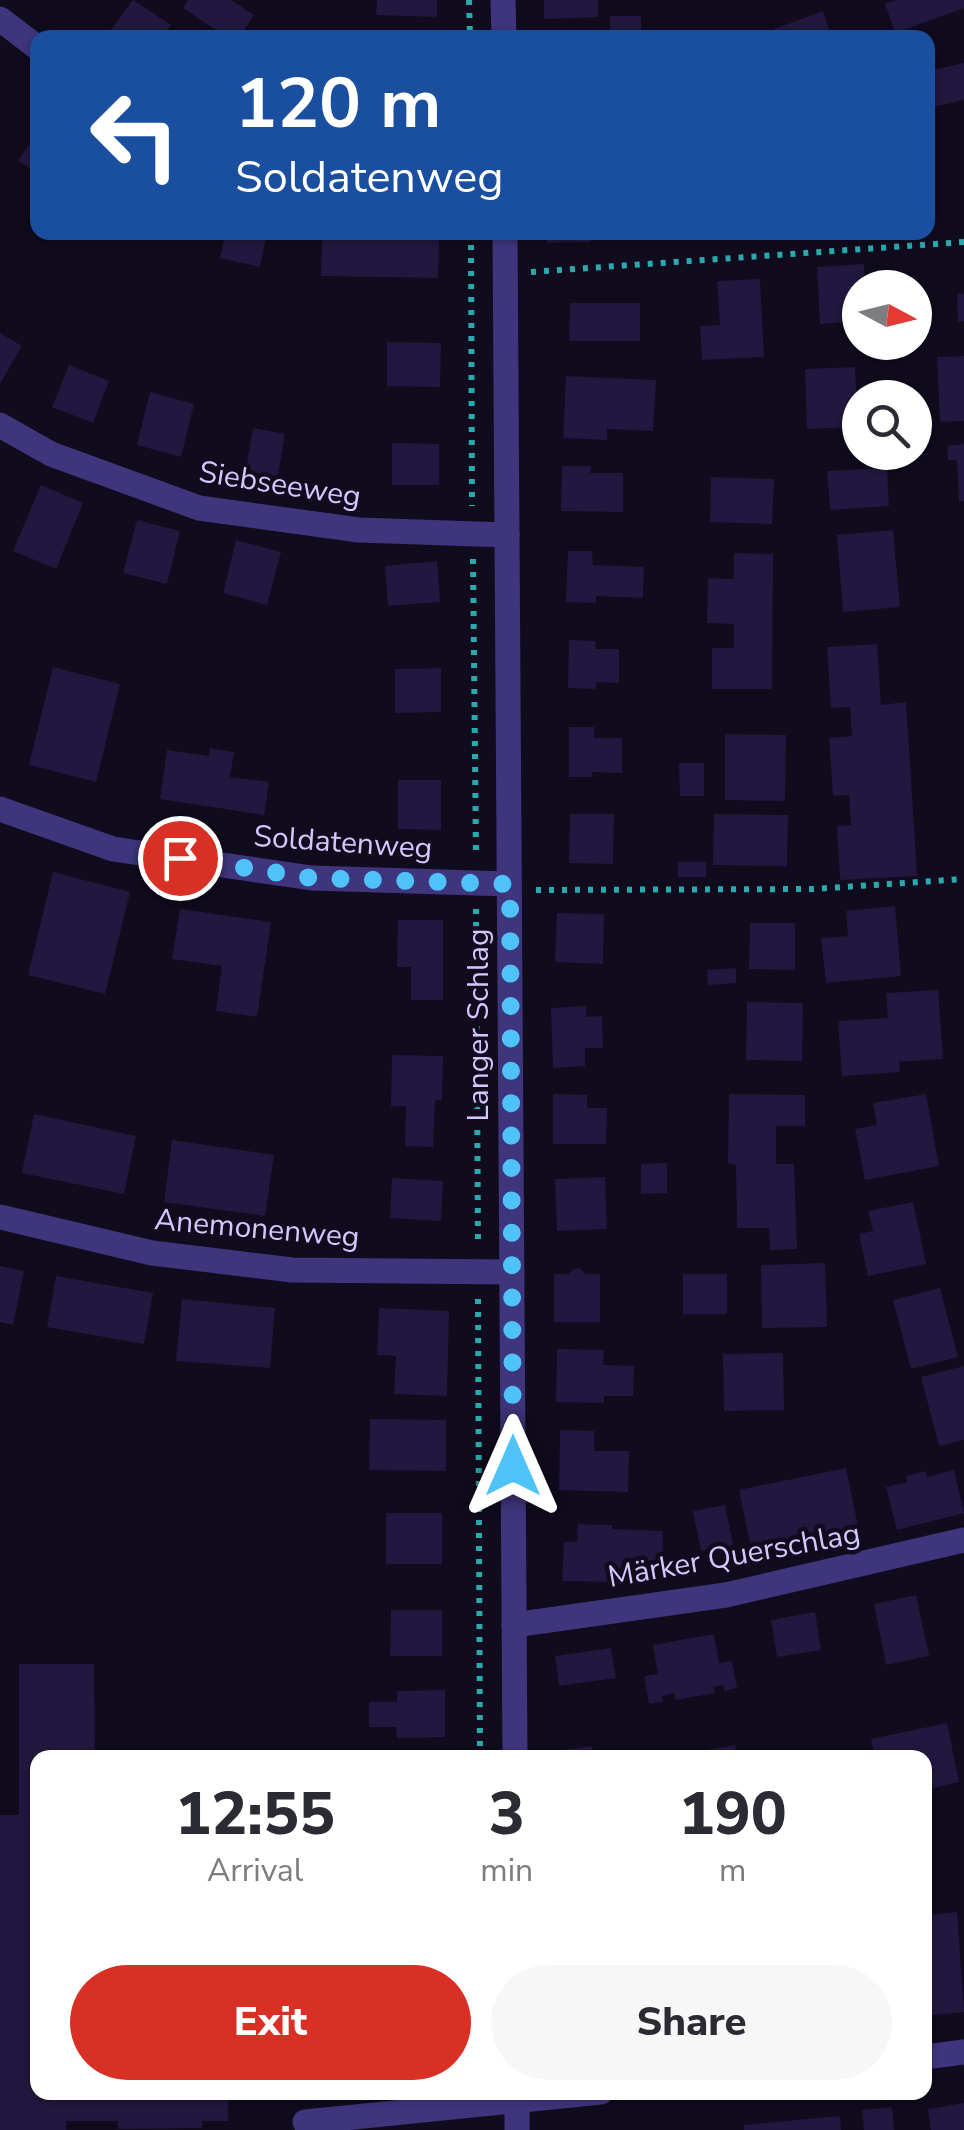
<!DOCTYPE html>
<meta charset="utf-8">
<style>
body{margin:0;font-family:"Nunito Sans",sans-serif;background:#f7f7f7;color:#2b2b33;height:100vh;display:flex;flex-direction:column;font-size:38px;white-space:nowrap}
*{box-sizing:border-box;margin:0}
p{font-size:32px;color:#7c7c81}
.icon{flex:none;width:55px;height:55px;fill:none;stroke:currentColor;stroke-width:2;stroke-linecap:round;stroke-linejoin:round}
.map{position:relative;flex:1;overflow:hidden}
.details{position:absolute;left:30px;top:1750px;width:902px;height:350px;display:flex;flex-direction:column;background:#fff;border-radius:20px;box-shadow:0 2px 8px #0004}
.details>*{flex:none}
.guide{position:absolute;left:30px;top:30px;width:905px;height:210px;border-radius:20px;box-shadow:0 2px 8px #0004;background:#1a4fa0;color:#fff;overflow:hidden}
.needle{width:65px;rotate:97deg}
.tools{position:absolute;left:842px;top:270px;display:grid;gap:20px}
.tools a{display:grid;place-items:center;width:90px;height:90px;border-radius:50%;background:#fff;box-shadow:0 2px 8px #0004;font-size:50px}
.pin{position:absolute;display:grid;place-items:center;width:85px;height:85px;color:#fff;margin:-42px;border:5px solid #fff;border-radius:50%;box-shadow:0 2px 10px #0007}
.me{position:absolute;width:110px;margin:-55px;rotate:0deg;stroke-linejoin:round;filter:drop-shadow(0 0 8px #0008)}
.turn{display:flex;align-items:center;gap:35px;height:210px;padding:0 40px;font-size:45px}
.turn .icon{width:130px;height:130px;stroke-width:2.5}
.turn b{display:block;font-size:70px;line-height:85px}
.eta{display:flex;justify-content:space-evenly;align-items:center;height:170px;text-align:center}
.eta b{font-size:60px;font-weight:800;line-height:70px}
.button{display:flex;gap:20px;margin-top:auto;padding:20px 40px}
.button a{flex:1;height:115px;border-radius:60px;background:#d93025;color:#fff;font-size:40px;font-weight:800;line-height:115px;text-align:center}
.button a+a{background:#f7f7f7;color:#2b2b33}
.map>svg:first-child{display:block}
</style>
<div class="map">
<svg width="964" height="2130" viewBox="0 0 964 2130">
<rect width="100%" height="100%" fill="#100b1d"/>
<g fill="#22173e">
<path d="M 133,0 L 171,25 L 162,38 L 105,38 Z"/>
<path d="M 188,0 L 231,0 L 254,15 L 239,38 L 228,38 L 183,8 Z"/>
<path d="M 377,0 L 437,0 L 437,17 L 376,15 Z"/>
<path d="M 544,0 L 598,0 L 598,17 L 544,19 Z"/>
<path d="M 896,0 L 964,0 L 964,8 L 895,33 L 885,4 Z"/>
<path d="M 823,11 L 832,38 L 777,38 L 774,29 Z"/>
<rect x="610" y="16" width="31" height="22"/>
<path d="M 964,63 L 964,100 L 928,108 L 928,71 Z"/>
<path d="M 38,134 L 38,175 L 18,160 Z"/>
<path d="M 226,232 L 267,232 L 260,267 L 220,258 Z"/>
<path d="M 547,232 L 590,232 L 591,242 L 547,243 Z"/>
<path d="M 668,232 L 742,232 L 742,237 L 668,238 Z"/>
<path d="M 790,232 L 833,232 L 833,236 L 790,238 Z"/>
<path d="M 322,237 L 439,240 L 438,278 L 321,276 Z"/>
<path d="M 864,264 L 865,288 L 860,288 L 860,321 L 820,324 L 817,267 Z"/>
<path d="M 760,279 L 764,357 L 702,360 L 700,326 L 720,325 L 717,281 Z"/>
<path d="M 957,294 L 964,294 L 964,321 L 958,322 Z"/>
<path d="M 570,303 L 640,303 L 640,341 L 569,341 Z"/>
<path d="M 0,333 L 22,346 L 0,384 Z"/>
<path d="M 387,342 L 441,343 L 440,387 L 387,386 Z"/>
<path d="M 964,356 L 964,421 L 940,422 L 937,357 Z"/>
<path d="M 69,365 L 109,381 L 93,423 L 52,407 Z"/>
<path d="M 855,367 L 858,427 L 807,429 L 805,369 Z"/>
<path d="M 566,376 L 656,380 L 653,431 L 607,429 L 607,440 L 563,438 Z"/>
<path d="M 150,392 L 194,404 L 181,457 L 137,445 Z"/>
<path d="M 253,428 L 285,434 L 277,480 L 245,474 Z"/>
<path d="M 392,443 L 439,444 L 439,485 L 392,485 Z"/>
<path d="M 964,444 L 964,501 L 959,502 L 957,460 L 948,460 L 947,446 Z"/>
<path d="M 562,466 L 591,466 L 590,473 L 623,473 L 623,512 L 561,511 Z"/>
<path d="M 887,468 L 889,506 L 830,510 L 827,471 Z"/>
<path d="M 711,477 L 774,479 L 772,524 L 710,522 Z"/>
<path d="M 41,485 L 83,503 L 56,569 L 13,551 Z"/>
<path d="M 137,520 L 180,531 L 167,584 L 123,573 Z"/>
<path d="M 893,530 L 900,607 L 843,612 L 837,535 Z"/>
<path d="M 236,540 L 281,552 L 267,605 L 223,593 Z"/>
<path d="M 568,551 L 592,551 L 593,565 L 644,567 L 643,598 L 596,596 L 596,603 L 566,602 Z"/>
<path d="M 734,553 L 773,554 L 772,689 L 712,689 L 712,648 L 734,648 L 734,624 L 707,623 L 708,578 L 734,579 Z"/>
<path d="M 437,561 L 440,602 L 388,606 L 385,566 Z"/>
<path d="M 569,640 L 596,641 L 595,649 L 619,649 L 619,683 L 596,682 L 596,689 L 568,688 Z"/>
<path d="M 877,644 L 881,705 L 906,702 L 917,876 L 840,880 L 837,826 L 851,825 L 849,795 L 833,796 L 829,738 L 852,736 L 850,707 L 831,708 L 827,647 Z"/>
<path d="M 53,667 L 120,684 L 96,782 L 29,765 Z"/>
<path d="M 441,668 L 441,712 L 395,713 L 395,669 Z"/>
<path d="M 569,727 L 594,727 L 594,738 L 622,738 L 622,773 L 592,772 L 592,777 L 569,777 Z"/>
<path d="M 725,734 L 786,735 L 785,801 L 725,800 Z"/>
<path d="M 210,748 L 234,752 L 230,777 L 269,782 L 264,815 L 160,799 L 167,750 L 209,756 Z"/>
<path d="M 679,763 L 704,763 L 704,796 L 680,796 Z"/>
<path d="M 398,780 L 441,780 L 441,830 L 398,829 Z"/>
<path d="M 570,814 L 614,814 L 613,864 L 569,863 Z"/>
<path d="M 714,814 L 788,815 L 787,866 L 713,865 Z"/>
<rect x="678" y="862" width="28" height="15"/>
<path d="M 53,872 L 130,892 L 105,994 L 28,975 Z"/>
<path d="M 895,906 L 901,976 L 826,983 L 821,938 L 848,936 L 846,911 Z"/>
<path d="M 180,909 L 271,922 L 257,1017 L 216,1011 L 222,966 L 172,959 Z"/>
<path d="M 557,913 L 604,914 L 603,964 L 555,962 Z"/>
<path d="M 398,920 L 443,920 L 443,1000 L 411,1000 L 411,967 L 397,967 Z"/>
<path d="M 750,923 L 795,923 L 795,970 L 749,969 Z"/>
<path d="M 736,968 L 736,983 L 708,985 L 707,970 Z"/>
<path d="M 938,990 L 943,1059 L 899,1062 L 900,1072 L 842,1076 L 838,1021 L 888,1018 L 886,993 Z"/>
<path d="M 747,1002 L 803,1003 L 802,1061 L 746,1060 Z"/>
<path d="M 586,1006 L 586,1017 L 602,1016 L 603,1048 L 585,1048 L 585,1066 L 553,1068 L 551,1008 Z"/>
<path d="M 392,1055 L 443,1056 L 442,1100 L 435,1100 L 433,1147 L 405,1146 L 406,1106 L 391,1106 Z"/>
<path d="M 553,1094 L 587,1095 L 587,1108 L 607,1108 L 606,1144 L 553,1144 Z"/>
<path d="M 729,1094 L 805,1095 L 805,1126 L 776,1126 L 776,1164 L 794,1164 L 797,1249 L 770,1250 L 769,1228 L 737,1228 L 736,1165 L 728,1163 Z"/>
<path d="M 926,1094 L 939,1166 L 865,1180 L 855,1129 L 877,1125 L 873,1103 Z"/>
<path d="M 34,1114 L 136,1136 L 124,1194 L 22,1173 Z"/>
<path d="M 172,1140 L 274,1155 L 265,1216 L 164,1202 Z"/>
<path d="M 667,1163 L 667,1193 L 641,1194 L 641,1164 Z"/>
<path d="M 605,1177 L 607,1229 L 557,1231 L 555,1179 Z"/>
<path d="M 392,1178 L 443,1181 L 441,1221 L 390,1218 Z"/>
<path d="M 913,1202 L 926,1264 L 868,1276 L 859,1234 L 873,1231 L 868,1211 Z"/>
<path d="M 825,1263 L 827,1327 L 762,1328 L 761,1265 Z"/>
<path d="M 0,1266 L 24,1271 L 13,1325 L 0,1322 Z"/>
<path d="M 574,1269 L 580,1269 L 586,1274 L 600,1274 L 600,1322 L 554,1322 L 554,1274 L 568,1274 Z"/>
<rect x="683" y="1274" width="44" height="40"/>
<path d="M 56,1276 L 153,1293 L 144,1344 L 47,1327 Z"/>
<path d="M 940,1288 L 958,1357 L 911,1369 L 893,1300 Z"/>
<path d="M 182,1299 L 275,1308 L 270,1368 L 176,1361 Z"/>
<path d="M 379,1308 L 449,1311 L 447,1396 L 394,1394 L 396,1356 L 377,1355 Z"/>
<path d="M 557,1349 L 604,1350 L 603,1365 L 634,1366 L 633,1396 L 604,1396 L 604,1403 L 556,1402 Z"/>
<path d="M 783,1353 L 784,1410 L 724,1411 L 723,1354 Z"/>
<path d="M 964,1366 L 964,1440 L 939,1446 L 921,1377 Z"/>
<path d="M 370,1419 L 446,1420 L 446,1471 L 369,1470 Z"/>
<path d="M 560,1430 L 594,1431 L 594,1451 L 629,1451 L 628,1492 L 559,1490 Z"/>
<path d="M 846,1468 L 858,1526 L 751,1548 L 739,1490 Z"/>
<path d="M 954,1470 L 964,1513 L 897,1530 L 886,1487 L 907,1482 L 906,1476 L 926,1471 L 927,1477 Z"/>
<path d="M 725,1505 L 733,1545 L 701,1551 L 693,1511 Z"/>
<rect x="386" y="1513" width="56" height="51"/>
<path d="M 578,1524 L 612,1525 L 612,1529 L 663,1531 L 662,1572 L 611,1570 L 611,1582 L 562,1581 L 564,1542 L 577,1542 Z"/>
<path d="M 916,1595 L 929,1656 L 886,1665 L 874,1604 Z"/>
<path d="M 391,1610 L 442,1610 L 442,1656 L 390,1656 Z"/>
<path d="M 815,1612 L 821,1650 L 777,1657 L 771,1620 Z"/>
<path d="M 714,1634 L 719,1663 L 732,1661 L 737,1688 L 724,1691 L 723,1685 L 713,1687 L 715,1693 L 675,1700 L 674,1693 L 662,1696 L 663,1702 L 649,1704 L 644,1676 L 658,1674 L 653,1645 Z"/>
<path d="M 611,1648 L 616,1678 L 559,1686 L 555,1656 Z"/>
<path d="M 19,1664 L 94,1664 L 95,1758 L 38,1758 L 38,2092 L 228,2092 L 228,2121 L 202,2121 L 202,2128 L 118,2129 L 118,2121 L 66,2121 L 66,2130 L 0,2130 L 0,1815 L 19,1815 Z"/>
<path d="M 445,1690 L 445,1737 L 397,1738 L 396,1727 L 369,1727 L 369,1702 L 397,1702 L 397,1691 Z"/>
<path d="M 947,1723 L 959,1782 L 925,1790 L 925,1758 L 875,1758 L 871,1739 Z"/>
<path d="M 735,1745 L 737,1758 L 676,1758 L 676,1755 Z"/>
<path d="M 592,1746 L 593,1758 L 563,1758 L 562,1750 Z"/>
<path d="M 957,1912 L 964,2012 L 925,2016 L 925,1915 Z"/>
<path d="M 964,2103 L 964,2130 L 931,2130 L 928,2109 Z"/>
<path d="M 892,2107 L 894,2130 L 864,2130 L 862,2110 Z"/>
<path d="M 840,2116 L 841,2130 L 744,2130 L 744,2125 Z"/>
</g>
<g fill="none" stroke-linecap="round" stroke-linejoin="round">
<g stroke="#2aaaaf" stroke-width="6" stroke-dasharray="5 8" stroke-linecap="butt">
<path d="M 469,0 L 470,38"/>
<path d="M 471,232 L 472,506"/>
<path d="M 531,272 L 964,242"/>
<path d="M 473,559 L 476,856"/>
<path d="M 536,890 L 813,889 L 964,879"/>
<path d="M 476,909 L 478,1246"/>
<path d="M 478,1299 L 480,1758"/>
</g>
<g stroke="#3f357d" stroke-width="25">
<path d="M 503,0 L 504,38"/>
<path d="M 0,19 L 38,48"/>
<path d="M 505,232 L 515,1758"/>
<path d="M 0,425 L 51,454 L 199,508 L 359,530 L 507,535"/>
<path d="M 0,809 L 113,849 L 312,878 L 509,884"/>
<path d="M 0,1217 L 152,1253 L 292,1270 L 512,1272"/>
<path d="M 514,1625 L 726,1595 L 964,1540"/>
<path d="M 925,2057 L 964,2052"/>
<path d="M 517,2092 L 517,2130"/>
<path d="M 305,2122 L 601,2092"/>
</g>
</g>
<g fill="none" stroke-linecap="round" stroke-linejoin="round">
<path stroke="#4fc3f7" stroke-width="18" stroke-dasharray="0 32.4" d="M 180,858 L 312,878 L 510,884 L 513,1466"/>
</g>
<g text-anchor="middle" stroke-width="9" stroke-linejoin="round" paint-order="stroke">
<g font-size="30" fill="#d2c7ff" stroke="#100b1d">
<text transform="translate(280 484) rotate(9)" y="10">Siebseeweg</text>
<text transform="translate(343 842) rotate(4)" y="10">Soldatenweg</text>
<text transform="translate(478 1025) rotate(-90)" y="10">Langer Schlag</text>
<text transform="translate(257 1228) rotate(5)" y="10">Anemonenweg</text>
<text transform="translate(734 1555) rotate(-10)" y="10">Märker Querschlag</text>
</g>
</g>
</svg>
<div class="tools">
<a><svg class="needle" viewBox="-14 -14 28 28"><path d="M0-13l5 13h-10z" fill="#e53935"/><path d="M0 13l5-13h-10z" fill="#7c7c81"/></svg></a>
<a><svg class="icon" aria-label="search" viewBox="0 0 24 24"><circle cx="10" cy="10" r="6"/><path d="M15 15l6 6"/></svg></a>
</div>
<div class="pin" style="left:180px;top:858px;background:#d93025"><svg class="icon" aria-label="arrive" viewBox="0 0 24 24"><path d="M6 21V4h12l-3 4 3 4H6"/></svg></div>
<svg class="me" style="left:513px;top:1466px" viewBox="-20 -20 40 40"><path d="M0-17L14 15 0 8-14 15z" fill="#4fc3f7" stroke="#fff" stroke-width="4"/></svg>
<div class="guide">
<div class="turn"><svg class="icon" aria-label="left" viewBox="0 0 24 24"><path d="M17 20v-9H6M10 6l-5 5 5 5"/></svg><div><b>120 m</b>Soldatenweg</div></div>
</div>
<section class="details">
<div class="eta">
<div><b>12:55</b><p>Arrival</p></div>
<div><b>3</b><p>min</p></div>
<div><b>190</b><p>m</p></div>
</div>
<div class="button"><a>Exit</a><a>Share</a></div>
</section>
</div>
